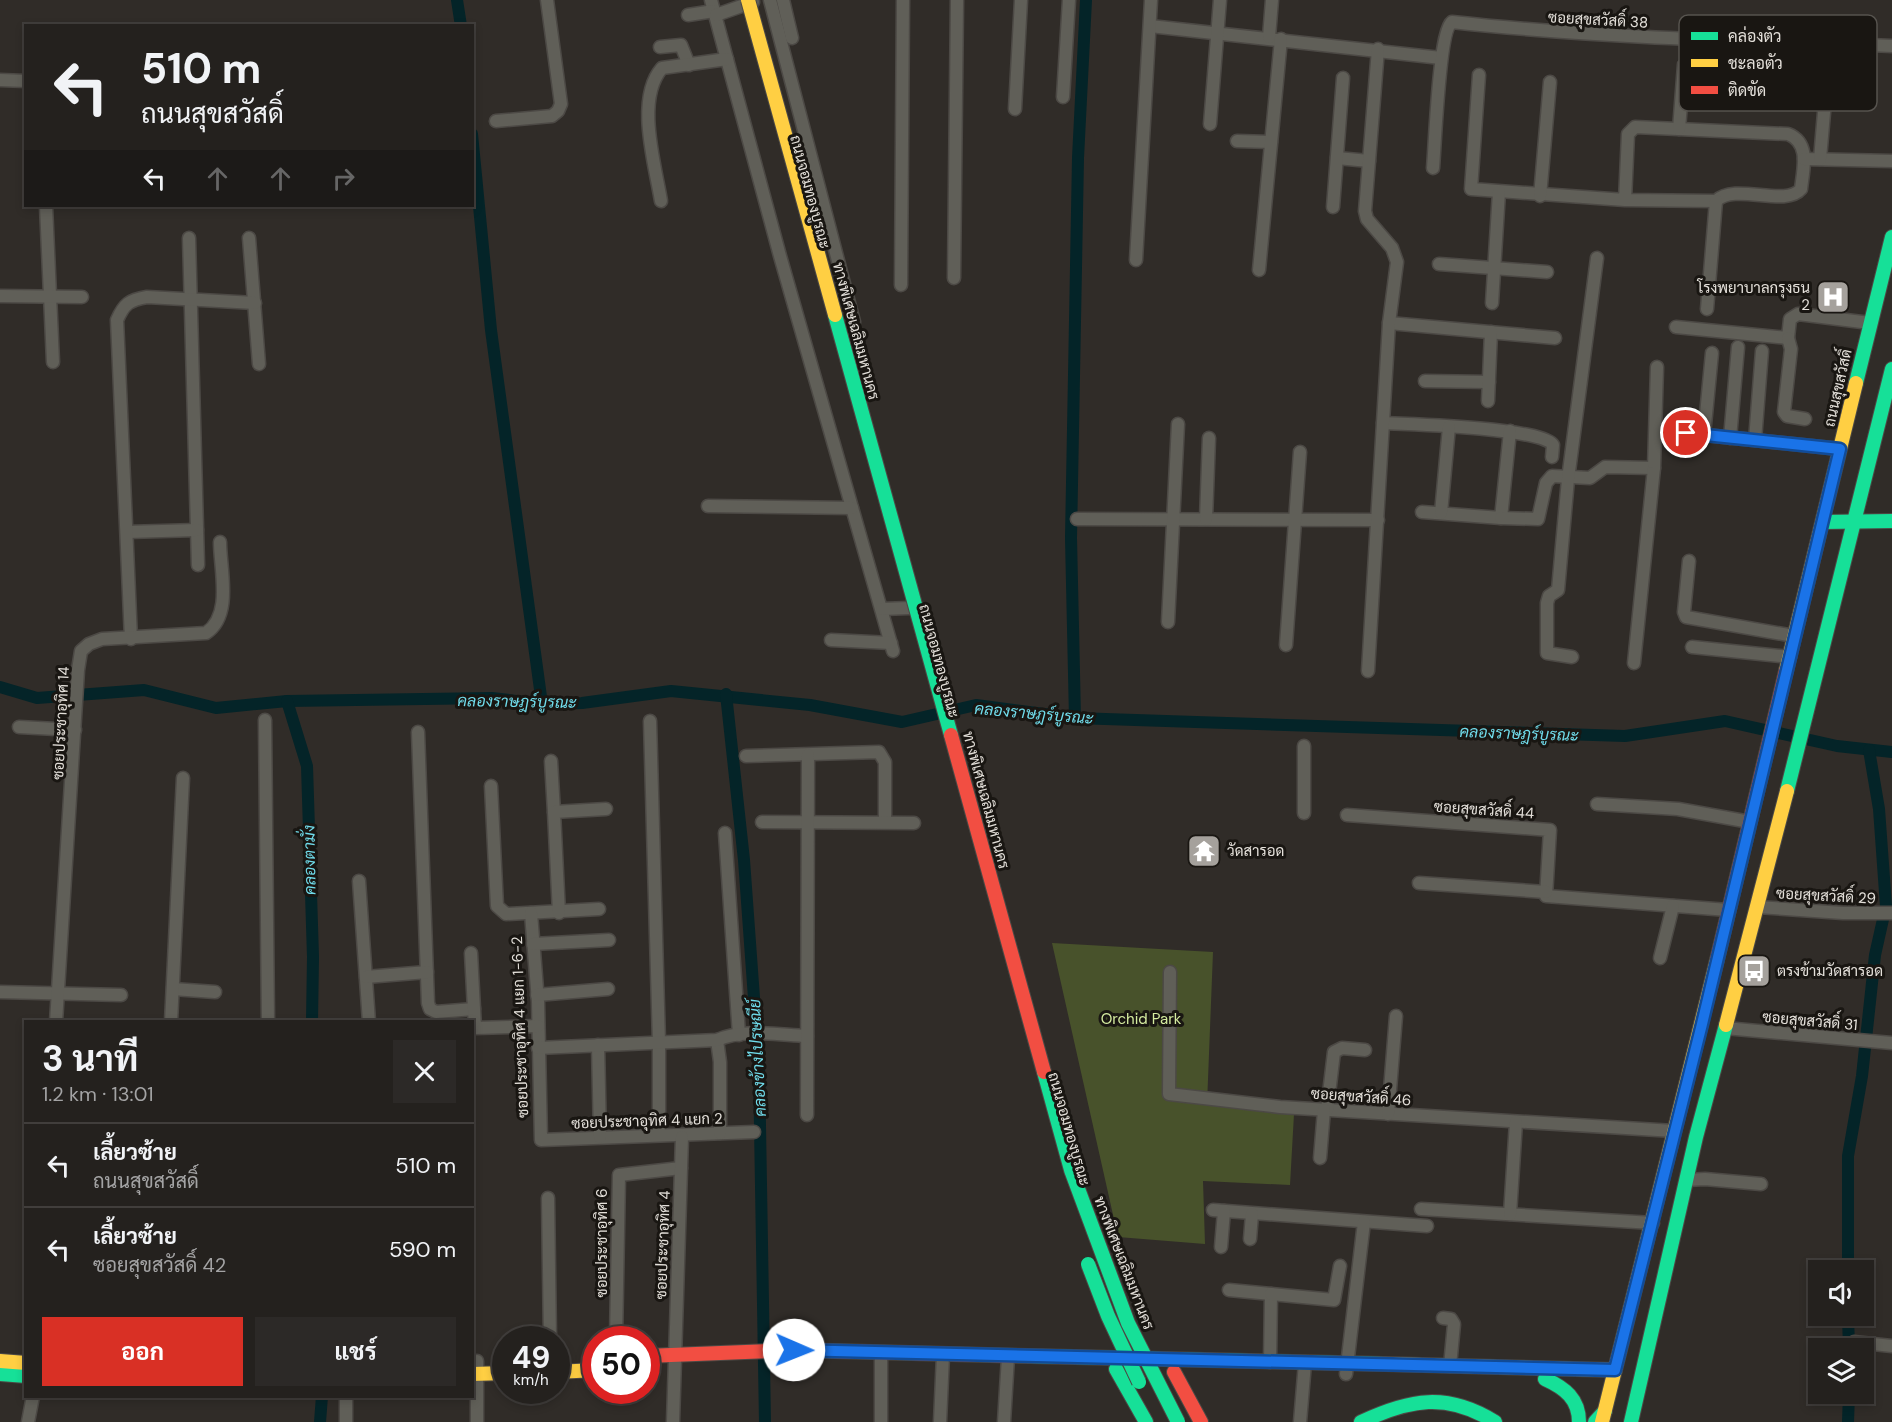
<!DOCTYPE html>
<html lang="th">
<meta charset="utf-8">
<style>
body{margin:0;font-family:"DM Sans",Sarabun,sans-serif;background:#2c2927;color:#f1f3f6;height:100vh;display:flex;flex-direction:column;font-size:22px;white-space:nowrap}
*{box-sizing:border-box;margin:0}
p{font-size:20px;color:#a3a3a4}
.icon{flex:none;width:33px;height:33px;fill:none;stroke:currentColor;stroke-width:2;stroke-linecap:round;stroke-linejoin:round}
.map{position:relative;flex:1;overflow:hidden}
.panel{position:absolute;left:24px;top:1020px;width:450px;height:378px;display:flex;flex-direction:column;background:#24211e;border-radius:0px;box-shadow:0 3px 9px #0003,0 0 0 2px #413e3c}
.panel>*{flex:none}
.hud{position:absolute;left:24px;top:24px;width:450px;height:183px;border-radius:0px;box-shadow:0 3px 9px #0003,0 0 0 2px #413e3c;background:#24211e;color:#f1f3f6;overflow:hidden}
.tools{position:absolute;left:1808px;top:1260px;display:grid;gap:12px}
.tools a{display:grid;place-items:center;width:66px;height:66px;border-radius:0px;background:#24211e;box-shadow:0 3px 9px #0003,0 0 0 2px #413e3c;font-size:30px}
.speed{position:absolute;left:492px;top:1326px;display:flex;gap:12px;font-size:30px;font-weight:700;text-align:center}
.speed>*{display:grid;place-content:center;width:78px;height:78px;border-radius:50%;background:#24211e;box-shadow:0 3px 9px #0003,0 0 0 2px #413e3c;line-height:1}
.speed small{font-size:15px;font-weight:400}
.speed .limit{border:9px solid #d22;background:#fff;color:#111}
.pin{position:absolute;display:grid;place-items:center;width:51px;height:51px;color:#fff;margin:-26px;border:3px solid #fff;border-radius:50%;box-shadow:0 2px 6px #0007}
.me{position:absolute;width:66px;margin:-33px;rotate:91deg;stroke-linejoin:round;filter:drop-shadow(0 0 4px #0008)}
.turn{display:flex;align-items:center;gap:21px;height:126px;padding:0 18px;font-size:27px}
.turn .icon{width:78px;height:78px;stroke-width:2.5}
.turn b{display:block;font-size:42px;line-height:51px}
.lanes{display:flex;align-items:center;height:57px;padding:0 18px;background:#0003;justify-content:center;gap:30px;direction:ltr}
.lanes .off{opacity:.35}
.round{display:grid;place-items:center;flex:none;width:63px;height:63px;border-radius:0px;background:#2c2927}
.head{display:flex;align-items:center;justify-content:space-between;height:102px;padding:0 18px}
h1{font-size:36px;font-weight:700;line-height:45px}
.button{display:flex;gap:12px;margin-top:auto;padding:12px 18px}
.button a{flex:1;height:69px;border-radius:0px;background:#d93025;color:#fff;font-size:24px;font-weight:700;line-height:69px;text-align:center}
.button a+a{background:#2c2927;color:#f1f3f6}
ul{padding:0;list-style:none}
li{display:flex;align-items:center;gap:18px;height:84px;padding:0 18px;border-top:2px solid #413e3c}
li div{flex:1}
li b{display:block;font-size:22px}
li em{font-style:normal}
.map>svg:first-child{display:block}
</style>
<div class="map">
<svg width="1892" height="1422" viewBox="0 0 1892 1422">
<rect width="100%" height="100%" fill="#302c28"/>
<path fill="#48522b" d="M 1052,943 L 1213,952 L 1207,1105 L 1294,1114 L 1290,1185 L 1203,1181 L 1205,1244 L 1118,1237 Z"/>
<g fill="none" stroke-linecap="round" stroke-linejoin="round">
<g stroke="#042428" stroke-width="12">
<path d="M 457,0 L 461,26"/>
<path d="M 472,134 L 491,330 L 542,704"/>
<path d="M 0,687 L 37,698 L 144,690 L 216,708 L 287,701 L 492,698 L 542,704 L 582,703 L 671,691 L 810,705 L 902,722 L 976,705 L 1075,718 L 1625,736 L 1725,721 L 1837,746 L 1892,752"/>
<path d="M 726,694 L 744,860 L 759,1067 L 765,1422"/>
<path d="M 287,701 L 307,766 L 313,957 L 312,1022"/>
<path d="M 1075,718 L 1071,538 L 1078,158 L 1086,0"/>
<path d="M 1848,1270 L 1848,1156 L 1862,1076 L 1875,955 L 1886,906 L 1879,809 L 1869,750"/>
<path d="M 1848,1316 L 1849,1348"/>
<path d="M 320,1422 L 322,1396"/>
<path d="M 1848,1422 L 1849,1394"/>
</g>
<defs>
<g id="street">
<path d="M 711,0 L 780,256 L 893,651"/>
<path d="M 770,0 L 854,322"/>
<path d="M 783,0 L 792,38"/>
<path d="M 688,15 L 714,11"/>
<path d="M 716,15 L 753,2"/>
<path d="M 1150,26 L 1441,58"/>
<path d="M 1269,37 L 1272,0"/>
<path d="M 660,47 L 681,45 L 689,65"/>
<path d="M 1479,75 L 1471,189 L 1625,200 L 1716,201 C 1735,182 1785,208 1801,189 C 1803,170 1811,143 1788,134 L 1635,127 L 1628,134 L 1625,200"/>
<path d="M 0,80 L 26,81"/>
<path d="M 1063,97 L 1069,0"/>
<path d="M 1015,109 L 1021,0"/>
<path d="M 496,121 L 552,116 L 558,111 L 561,104 L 547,0"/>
<path d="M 1210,124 L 1220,0"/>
<path d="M 1679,129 L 1684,65"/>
<path d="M 1237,141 L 1271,142"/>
<path d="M 1337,158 L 1369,161"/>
<path d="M 1804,159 L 1892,161"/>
<path d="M 1820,159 L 1825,101"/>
<path d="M 1433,168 C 1435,145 1439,31 1452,22 C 1598,38 1745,41 1892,46"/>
<path d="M 1540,196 L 1550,82"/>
<path d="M 661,201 C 655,164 635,99 662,68 L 727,59"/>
<path d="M 46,206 L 53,362"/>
<path d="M 1333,207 L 1343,78"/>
<path d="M 189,238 L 198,565"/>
<path d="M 249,238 L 259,364"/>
<path d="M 1136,260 L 1151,0"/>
<path d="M 1439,264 L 1547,272"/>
<path d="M 1259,270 L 1281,39"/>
<path d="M 954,278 L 957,0"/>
<path d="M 901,285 L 903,0"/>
<path d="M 0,296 L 82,297"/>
<path d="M 1492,303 L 1499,192"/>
<path d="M 1707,309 L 1716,201"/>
<path d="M 1389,323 L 1555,338"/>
<path d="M 1676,327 L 1788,338 L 1790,319 L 1798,314 L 1870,323"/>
<path d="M 1788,338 L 1791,349 L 1784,412 L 1787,416 L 1805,419"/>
<path d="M 1425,381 L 1489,382"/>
<path d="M 1488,401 L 1491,332"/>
<path d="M 1383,423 C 1409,424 1543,428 1553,445 L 1552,457"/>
<path d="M 1686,433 L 1840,449"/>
<path d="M 1704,435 L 1712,353"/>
<path d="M 1730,438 L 1738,347"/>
<path d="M 1755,440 L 1762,351"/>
<path d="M 708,506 L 852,508"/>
<path d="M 1422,512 L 1501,518 L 1510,431"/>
<path d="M 1441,513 L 1449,427"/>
<path d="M 1501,518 L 1538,519 L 1546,483 L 1552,476 L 1590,478 L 1605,467 L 1654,468"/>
<path d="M 1077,519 L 1378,520"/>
<path d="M 1206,519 L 1209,438"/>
<path d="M 127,532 L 197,530"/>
<path d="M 1689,561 L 1684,612 L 1686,617 L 1794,636"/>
<path d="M 882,609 L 909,608"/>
<path d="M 1168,622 L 1178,424"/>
<path d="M 131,639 L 117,320 C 124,304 129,300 147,297 L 255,303"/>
<path d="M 831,640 L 891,643"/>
<path d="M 1286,645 L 1300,452"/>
<path d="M 1692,647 L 1790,657"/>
<path d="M 1572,657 L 1547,653 L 1547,603 L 1549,596 L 1558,590 L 1568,479 L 1597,258"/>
<path d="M 1634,663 L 1654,468 L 1657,367"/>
<path d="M 1368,671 L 1389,323 L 1397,262 L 1392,248 L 1367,219 L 1365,211 L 1378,49"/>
<path d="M 265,720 L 268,1022"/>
<path d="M 650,721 L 659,1043 L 659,1135"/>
<path d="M 19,727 L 75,730"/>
<path d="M 418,732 L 428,1003 L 430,1009 L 436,1012 L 474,1009"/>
<path d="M 746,756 L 879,752 L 885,762 L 885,821"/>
<path d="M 551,761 L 554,812"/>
<path d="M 491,786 L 497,906 L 506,914 L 599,909"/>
<path d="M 1597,804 L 1678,809 L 1750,822"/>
<path d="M 1304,813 L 1304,746"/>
<path d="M 1347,815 L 1550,830 L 1546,896 L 1728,910"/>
<path d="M 762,822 L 914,823"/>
<path d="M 725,833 L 739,1035"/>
<path d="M 359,881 L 369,1022"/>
<path d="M 1419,883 L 1546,892"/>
<path d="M 1758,907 L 1843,913 L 1892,913"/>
<path d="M 531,913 L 538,1002 L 541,1140 L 754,1132"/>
<path d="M 559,913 L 554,812 L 606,809"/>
<path d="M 533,944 L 609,940"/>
<path d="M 471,953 L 475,1028 L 538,1026"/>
<path d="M 1660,958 L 1673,906"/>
<path d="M 1170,972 L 1169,1094 L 1280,1107 L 1674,1131"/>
<path d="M 366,977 L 427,972"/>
<path d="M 173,989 L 215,992"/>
<path d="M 0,992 L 121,995"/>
<path d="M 537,995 L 608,989"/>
<path d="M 56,1022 L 78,670 L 81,651 L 89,644 L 102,639 L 206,633 C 233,615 220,570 220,542"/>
<path d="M 171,1022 L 183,778"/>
<path d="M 1725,1028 L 1892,1043"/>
<path d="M 717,1040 L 720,1062 L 720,1133"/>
<path d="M 598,1045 L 600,1137"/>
<path d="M 538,1048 L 717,1040 C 743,1028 780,1035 807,1036"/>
<path d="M 1327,1110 L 1334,1052 L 1342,1048 L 1365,1050"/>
<path d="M 1388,1114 L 1396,1016"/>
<path d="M 807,1115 L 808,755"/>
<path d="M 1320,1158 L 1324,1110"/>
<path d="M 1687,1180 L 1705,1179 L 1761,1184"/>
<path d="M 548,1198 L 550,1340"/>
<path d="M 1421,1209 L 1653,1223"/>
<path d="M 1213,1210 L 1427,1226"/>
<path d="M 1510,1214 L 1516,1122"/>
<path d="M 1250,1239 L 1252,1214"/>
<path d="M 1221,1247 L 1224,1211"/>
<path d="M 1229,1290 L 1271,1294 L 1270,1362"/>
<path d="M 1271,1294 L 1334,1300 L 1340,1266"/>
<path d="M 1443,1318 L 1451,1319 L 1454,1324 L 1450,1366"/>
<path d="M 616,1340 L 619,1175 L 681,1168"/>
<path d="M 1854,1342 L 1892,1346"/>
<path d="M 477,1361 L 477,1422"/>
<path d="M 1346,1374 L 1364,1222"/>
<path d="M 28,1422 L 33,1396"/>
<path d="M 346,1422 L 346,1396"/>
<path d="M 673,1422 L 682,1137"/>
<path d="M 881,1422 L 881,1353"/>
<path d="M 940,1422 L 943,1355"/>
<path d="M 1004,1422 L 1008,1357"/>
<path d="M 1300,1422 L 1305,1363"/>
</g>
<g id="fast">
<path d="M 1856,383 L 1892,237"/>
<path d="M 1823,522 L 1892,521"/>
<path d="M 1787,791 L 1892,369"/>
<path d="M 1030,1356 L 1384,1364"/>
<path d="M 1116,1369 L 1146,1422"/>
<path d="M 0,1374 L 26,1376"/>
<path d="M 1545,1379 C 1565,1388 1579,1399 1579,1422"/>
<path d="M 1361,1422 C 1410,1399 1447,1392 1495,1422"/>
<path d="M 1595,1422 L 1605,1411"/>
<path d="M 1631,1422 L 1696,1137 L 1726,1025"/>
</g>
<g id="slow">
<path d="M 1786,671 L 1856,383"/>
<path d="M 1726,1025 L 1787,791"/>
<path d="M 0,1361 L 26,1363"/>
<path d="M 1384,1364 L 1615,1370"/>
<path d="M 556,1372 L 596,1370"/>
<path d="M 472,1374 L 506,1373"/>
<path d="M 1602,1422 L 1717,960"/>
</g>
<g id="jam">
<path d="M 1717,960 L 1786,671"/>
<path d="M 646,1356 L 794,1350 L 1030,1356"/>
<path d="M 1174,1372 L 1201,1422"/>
</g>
</defs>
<use href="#street" stroke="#4c4945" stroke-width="15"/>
<use href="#fast" stroke="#4c4945" stroke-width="16"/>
<use href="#slow" stroke="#4c4945" stroke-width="16"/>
<use href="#jam" stroke="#4c4945" stroke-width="16"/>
<use href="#street" stroke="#605f58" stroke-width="12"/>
<use href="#fast" stroke="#16e098" stroke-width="14"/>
<use href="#slow" stroke="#ffcf43" stroke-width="14"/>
<use href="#jam" stroke="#f24e42" stroke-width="14"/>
<defs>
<g id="fast-bridge">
<path d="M 835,315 L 951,735"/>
<path d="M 1044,1072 L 1071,1170 L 1128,1323 L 1178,1422"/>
<path d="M 1088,1264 L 1108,1316 L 1139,1382"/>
</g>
<path id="slow-bridge" d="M 748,0 L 835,315"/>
<path id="jam-bridge" d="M 951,735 L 1044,1072"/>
</defs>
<use href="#fast-bridge" stroke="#4c4945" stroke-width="16" stroke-linecap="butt"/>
<use href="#slow-bridge" stroke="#4c4945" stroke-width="16" stroke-linecap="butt"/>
<use href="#jam-bridge" stroke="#4c4945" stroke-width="16" stroke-linecap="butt"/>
<use href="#fast-bridge" stroke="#16e098" stroke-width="14"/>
<use href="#slow-bridge" stroke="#ffcf43" stroke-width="14"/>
<use href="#jam-bridge" stroke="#f24e42" stroke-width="14"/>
</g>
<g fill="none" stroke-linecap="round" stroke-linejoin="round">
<defs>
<path id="route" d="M 794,1350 L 1615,1370 L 1702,1024 L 1840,449 L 1686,433"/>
</defs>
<use href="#route" stroke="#114b97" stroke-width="15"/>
<use href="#route" stroke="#1a73e8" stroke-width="10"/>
</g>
<defs>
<symbol id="hospital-square" viewBox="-11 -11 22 22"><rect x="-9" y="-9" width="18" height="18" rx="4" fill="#a5a19c" stroke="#191612"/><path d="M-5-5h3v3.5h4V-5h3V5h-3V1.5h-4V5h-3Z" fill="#fff"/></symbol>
<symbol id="temple-square" viewBox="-11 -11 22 22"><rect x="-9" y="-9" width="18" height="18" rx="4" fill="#a5a19c" stroke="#191612"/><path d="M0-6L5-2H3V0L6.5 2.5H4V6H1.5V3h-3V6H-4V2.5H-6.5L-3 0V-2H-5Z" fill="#fff"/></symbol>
<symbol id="bus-square" viewBox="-11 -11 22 22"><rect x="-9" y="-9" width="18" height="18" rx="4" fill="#a5a19c" stroke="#191612"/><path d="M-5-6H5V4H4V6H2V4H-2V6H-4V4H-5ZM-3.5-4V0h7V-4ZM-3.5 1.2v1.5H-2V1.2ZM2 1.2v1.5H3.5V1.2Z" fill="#fff"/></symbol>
</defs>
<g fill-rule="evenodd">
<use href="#hospital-square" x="1814" y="278" width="38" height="38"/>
<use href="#temple-square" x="1185" y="832" width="38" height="38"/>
<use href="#bus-square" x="1735" y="952" width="38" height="38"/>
</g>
<g text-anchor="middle" stroke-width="6" stroke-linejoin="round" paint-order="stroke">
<g font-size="15" fill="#e4e0da" stroke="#191612">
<text transform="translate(1598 20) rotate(3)" y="5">ซอยสุขสวัสดิ์ 38</text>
<text transform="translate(810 192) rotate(75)" y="5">ถนนจอมทองบูรณะ</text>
<text transform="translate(856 331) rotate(75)" y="5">ทางพิเศษเฉลิมมหานคร</text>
<text transform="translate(1838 388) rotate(-77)" y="5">ถนนสุขสวัสดิ์</text>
<text transform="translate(939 661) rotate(75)" y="5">ถนนจอมทองบูรณะ</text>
<text transform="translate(61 723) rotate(-87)" y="5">ซอยประชาอุทิศ 14</text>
<text transform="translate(986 800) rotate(75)" y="5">ทางพิเศษเฉลิมมหานคร</text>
<text transform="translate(1484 810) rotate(4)" y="5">ซอยสุขสวัสดิ์ 44</text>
<text transform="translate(1826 896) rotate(3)" y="5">ซอยสุขสวัสดิ์ 29</text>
<text transform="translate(1810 1021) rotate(5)" y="5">ซอยสุขสวัสดิ์ 31</text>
<text transform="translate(520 1027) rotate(-92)" y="5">ซอยประชาอุทิศ 4 แยก 1-6-2</text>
<text transform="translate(1361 1097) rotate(4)" y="5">ซอยสุขสวัสดิ์ 46</text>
<text transform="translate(647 1121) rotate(-2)" y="5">ซอยประชาอุทิศ 4 แยก 2</text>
<text transform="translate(1069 1129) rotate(74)" y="5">ถนนจอมทองบูรณะ</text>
<text transform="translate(602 1243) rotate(-90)" y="5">ซอยประชาอุทิศ 6</text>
<text transform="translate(663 1245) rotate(-88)" y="5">ซอยประชาอุทิศ 4</text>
<text transform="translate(1124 1263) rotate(69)" y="5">ทางพิเศษเฉลิมมหานคร</text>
</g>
<g font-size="15" fill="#e4e0da" stroke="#191612" text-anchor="start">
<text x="1810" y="293" text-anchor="end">โรงพยาบาลกรุงธน<tspan x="1810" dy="17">2</tspan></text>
<text x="1227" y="856">วัดสารอด</text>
<text x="1777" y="976">ตรงข้ามวัดสารอด</text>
</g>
<g font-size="15" fill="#d5eca0" stroke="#191612">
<text x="1141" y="1024">Orchid Park</text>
</g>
<g font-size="16" font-style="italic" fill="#70dceb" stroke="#191612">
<text transform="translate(517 701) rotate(1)" y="6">คลองราษฎร์บูรณะ</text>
<text transform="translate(1034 713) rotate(5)" y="6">คลองราษฎร์บูรณะ</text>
<text transform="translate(1519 733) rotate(2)" y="6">คลองราษฎร์บูรณะ</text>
<text transform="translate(309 860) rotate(-91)" y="6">คลองตามั่ง</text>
<text transform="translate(757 1058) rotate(-93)" y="6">คลองข้างไปรษณีย์</text>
</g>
</g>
<rect x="1679" y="15" width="198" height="96" rx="9" fill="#191612" stroke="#56534e" stroke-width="1.5"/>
<rect x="1691" y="32" width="27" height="8" fill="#16e098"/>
<rect x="1691" y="59" width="27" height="8" fill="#ffcf43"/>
<rect x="1691" y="86" width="27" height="8" fill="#f24e42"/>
<g font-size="16" fill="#e4e0da">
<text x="1728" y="42">คล่องตัว</text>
<text x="1728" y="69">ชะลอตัว</text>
<text x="1728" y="96">ติดขัด</text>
</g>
</svg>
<div class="tools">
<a><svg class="icon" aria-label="sound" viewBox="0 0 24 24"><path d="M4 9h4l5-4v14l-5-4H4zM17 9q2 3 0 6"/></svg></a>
<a><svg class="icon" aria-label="layers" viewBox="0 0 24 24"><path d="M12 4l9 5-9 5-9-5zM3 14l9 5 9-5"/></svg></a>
</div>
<div class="speed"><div>49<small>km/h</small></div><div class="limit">50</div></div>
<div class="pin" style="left:1686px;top:433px;background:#d93025"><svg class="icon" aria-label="arrive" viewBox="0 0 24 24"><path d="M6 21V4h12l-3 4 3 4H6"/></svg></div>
<svg class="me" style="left:794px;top:1350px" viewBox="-20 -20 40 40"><circle r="19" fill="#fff"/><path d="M0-13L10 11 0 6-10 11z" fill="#1a73e8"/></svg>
<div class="hud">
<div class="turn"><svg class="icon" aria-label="left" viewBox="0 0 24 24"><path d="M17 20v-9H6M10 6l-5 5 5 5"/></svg><div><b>510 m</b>ถนนสุขสวัสดิ์</div></div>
<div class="lanes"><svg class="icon" aria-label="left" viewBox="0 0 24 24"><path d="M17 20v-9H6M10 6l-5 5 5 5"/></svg><svg class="icon off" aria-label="ahead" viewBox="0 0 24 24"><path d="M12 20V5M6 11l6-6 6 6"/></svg><svg class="icon off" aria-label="ahead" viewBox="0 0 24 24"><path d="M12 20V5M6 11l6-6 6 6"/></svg><svg class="icon off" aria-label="right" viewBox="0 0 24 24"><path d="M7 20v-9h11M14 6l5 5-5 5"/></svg></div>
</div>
<section class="panel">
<div class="head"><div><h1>3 นาที</h1><p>1.2 km · 13:01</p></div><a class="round"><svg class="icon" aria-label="close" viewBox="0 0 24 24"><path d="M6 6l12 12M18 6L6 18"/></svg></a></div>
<ul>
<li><svg class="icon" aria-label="left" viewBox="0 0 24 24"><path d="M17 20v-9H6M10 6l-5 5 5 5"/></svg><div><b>เลี้ยวซ้าย</b><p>ถนนสุขสวัสดิ์</p></div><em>510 m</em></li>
<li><svg class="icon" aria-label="left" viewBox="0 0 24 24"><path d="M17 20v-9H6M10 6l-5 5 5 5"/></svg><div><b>เลี้ยวซ้าย</b><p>ซอยสุขสวัสดิ์ 42</p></div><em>590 m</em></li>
</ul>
<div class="button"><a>ออก</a><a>แชร์</a></div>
</section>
</div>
